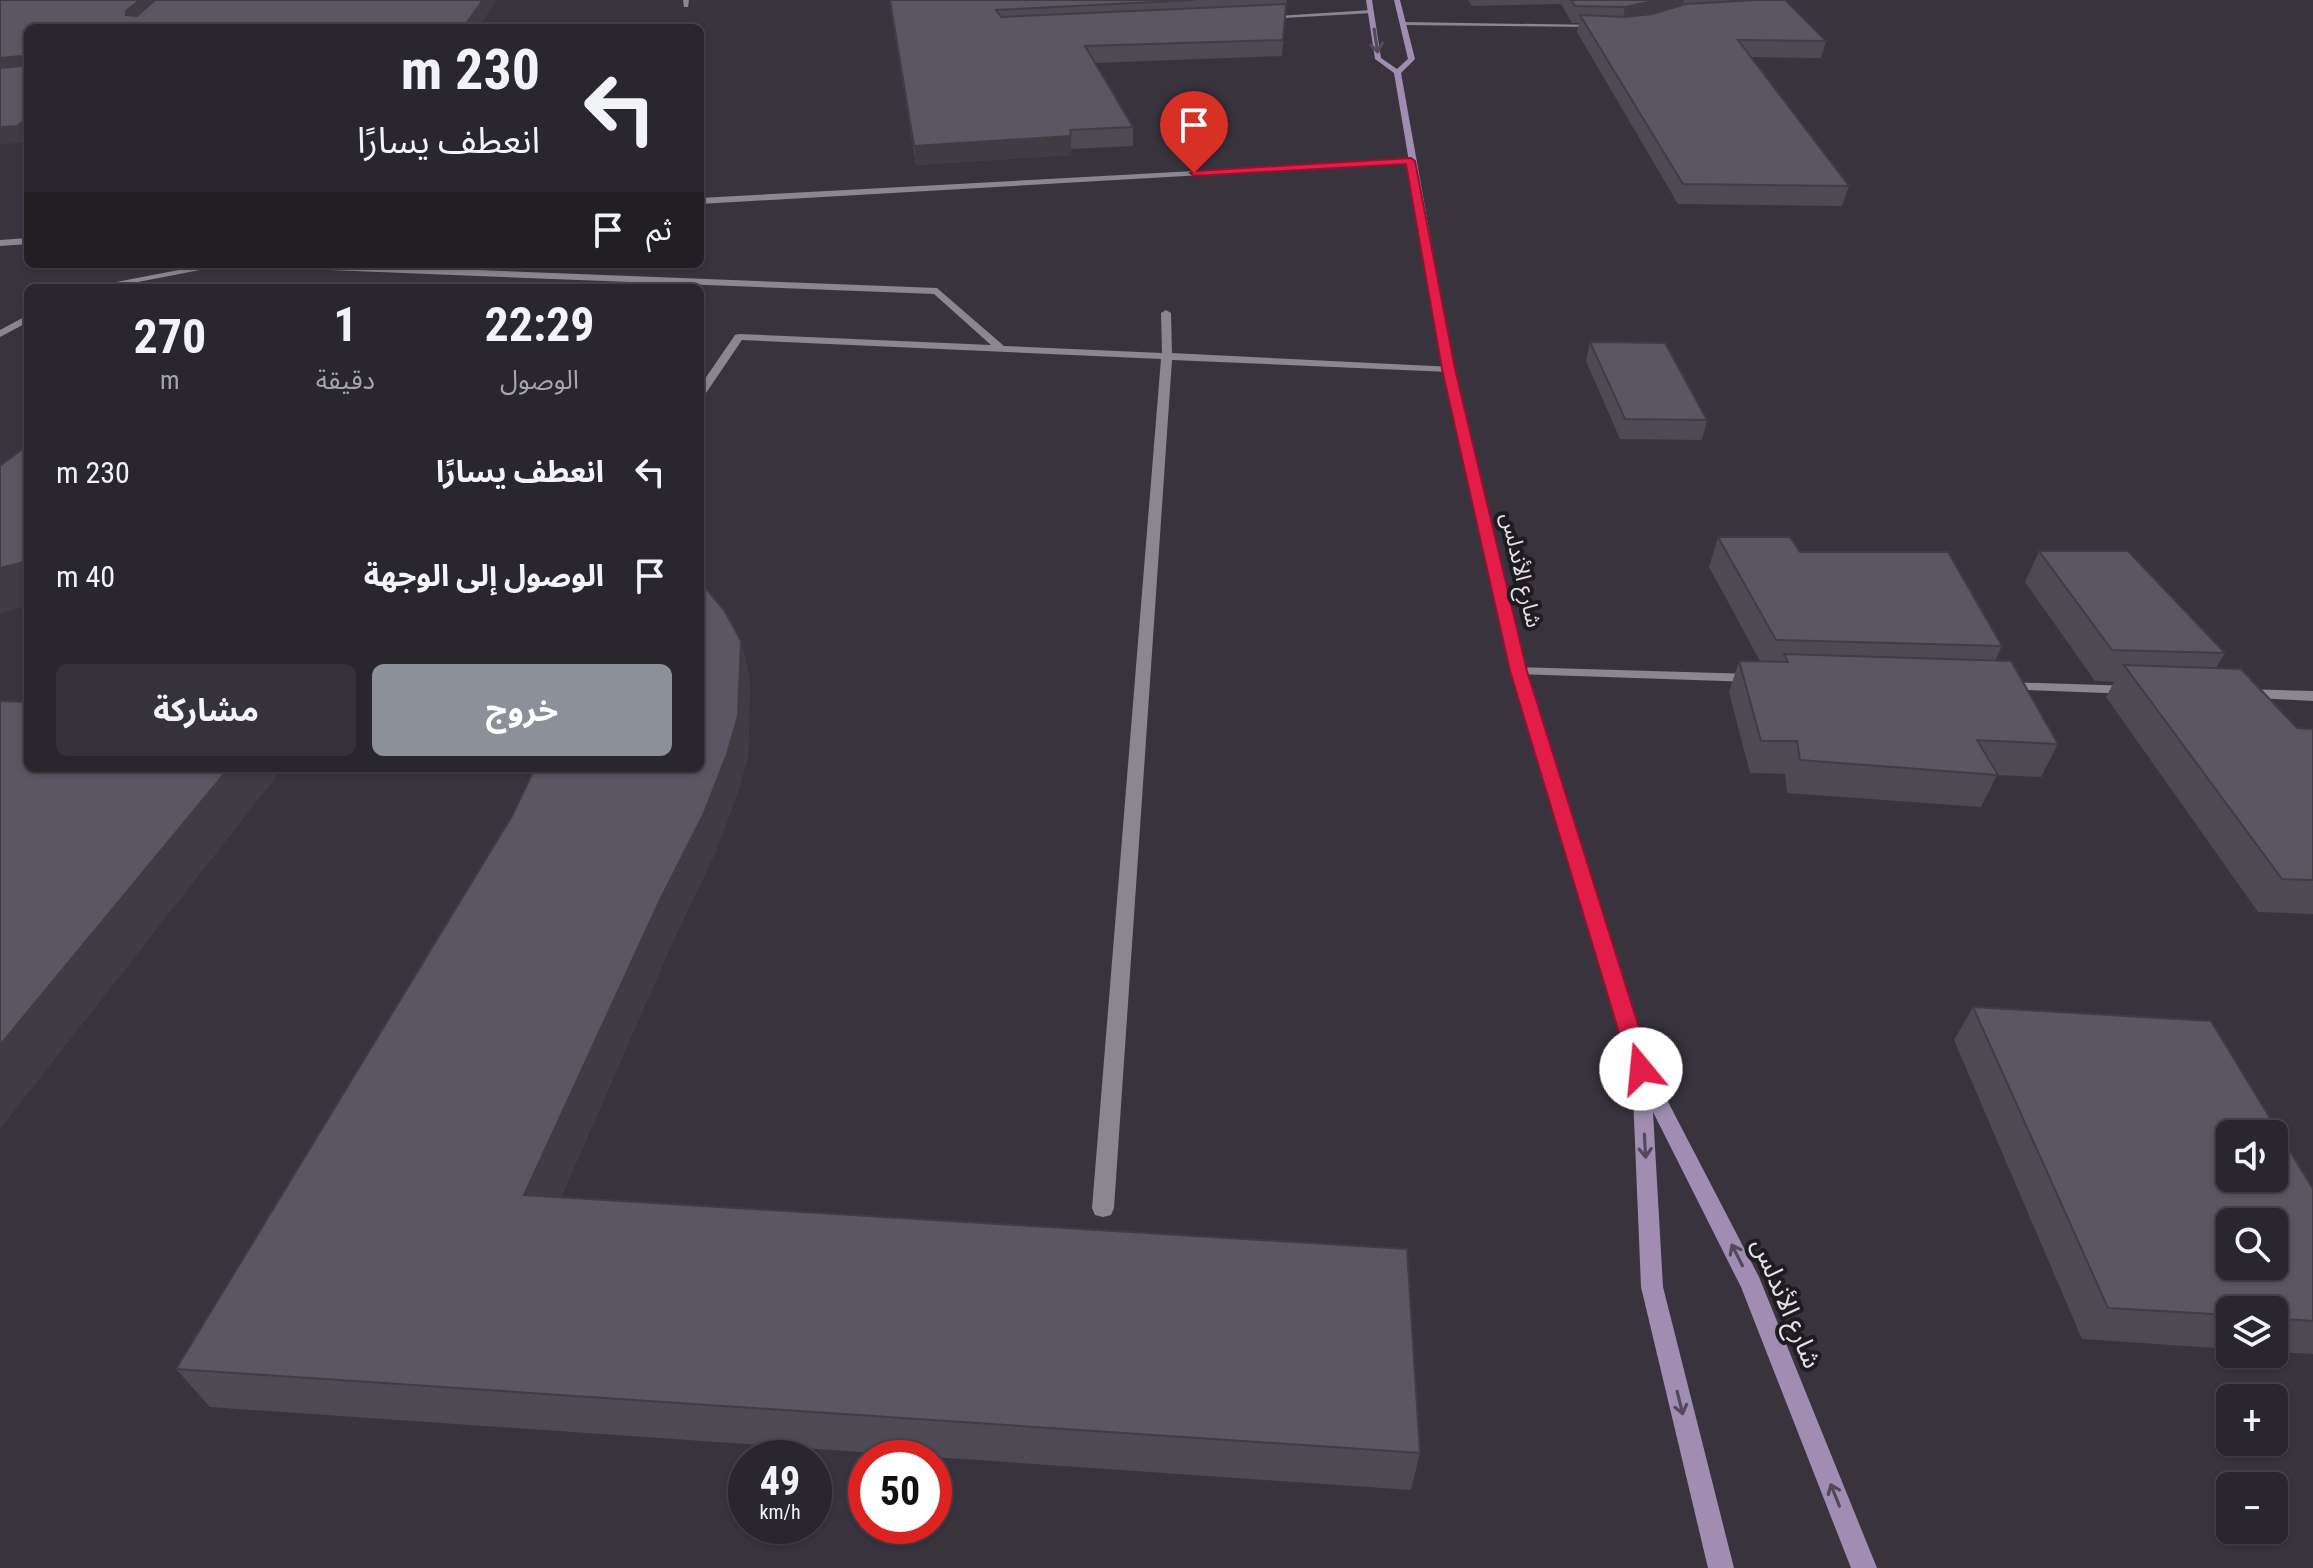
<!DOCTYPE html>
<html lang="ar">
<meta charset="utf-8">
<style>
body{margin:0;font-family:"Roboto Condensed","Noto Sans Arabic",sans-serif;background:#36323a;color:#f1f3f6;direction:rtl;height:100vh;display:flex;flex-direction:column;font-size:30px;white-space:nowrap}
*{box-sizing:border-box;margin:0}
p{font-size:26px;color:#a5a5aa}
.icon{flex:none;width:44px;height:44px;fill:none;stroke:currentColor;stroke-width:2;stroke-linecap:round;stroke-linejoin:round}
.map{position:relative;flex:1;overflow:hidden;direction:ltr}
.panel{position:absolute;left:24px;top:284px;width:680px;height:488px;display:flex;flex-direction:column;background:#2a262e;border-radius:12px;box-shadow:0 2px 6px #0004,0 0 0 2px #46434a;direction:rtl}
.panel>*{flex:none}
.top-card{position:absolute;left:24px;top:24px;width:680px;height:244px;border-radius:12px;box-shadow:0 2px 6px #0004,0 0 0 2px #46434a;direction:rtl;background:#2a262e;color:#f1f3f6;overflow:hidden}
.fabs{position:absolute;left:2216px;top:1120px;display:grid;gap:16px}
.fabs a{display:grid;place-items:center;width:72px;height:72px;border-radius:12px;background:#2a262e;box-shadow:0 2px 6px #0004,0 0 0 2px #46434a;font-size:40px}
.speed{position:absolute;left:728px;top:1440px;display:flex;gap:16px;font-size:40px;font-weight:700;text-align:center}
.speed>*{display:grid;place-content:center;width:104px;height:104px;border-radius:50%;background:#2a262e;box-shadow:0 2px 6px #0004,0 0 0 2px #46434a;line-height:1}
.speed small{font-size:20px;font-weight:400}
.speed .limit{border:12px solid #d22;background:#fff;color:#111}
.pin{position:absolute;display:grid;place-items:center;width:68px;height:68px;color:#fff;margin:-82px -34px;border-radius:50% 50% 50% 0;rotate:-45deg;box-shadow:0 0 8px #0007}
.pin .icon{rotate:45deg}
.me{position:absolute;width:88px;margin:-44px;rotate:343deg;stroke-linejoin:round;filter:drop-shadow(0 0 6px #0008)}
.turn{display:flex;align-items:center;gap:28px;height:168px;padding:0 32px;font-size:36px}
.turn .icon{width:104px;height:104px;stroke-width:2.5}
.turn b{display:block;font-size:56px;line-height:68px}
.then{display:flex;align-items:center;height:76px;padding:0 32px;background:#0003;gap:16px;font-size:30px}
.eta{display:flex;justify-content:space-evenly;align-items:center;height:136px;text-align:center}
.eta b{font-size:48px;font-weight:700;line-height:56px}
.action{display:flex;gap:16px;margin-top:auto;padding:16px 32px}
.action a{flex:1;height:92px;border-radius:12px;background:#8c9099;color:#fff;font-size:32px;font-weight:700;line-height:92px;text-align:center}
.action a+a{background:#36323a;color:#f1f3f6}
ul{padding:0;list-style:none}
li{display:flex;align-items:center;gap:24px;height:104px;padding:0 32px}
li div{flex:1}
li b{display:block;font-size:30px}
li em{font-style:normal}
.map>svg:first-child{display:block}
</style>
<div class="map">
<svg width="2313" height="1568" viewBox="0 0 2313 1568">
<rect width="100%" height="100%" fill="#38333d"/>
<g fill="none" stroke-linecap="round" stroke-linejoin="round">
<g fill="#8c8691" fill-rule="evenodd">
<path d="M 1403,22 L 1598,25 L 1601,27 L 1401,25 Z"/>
<path d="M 1519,667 L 1753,674 L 1760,678 L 1753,682 L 1514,674 L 1512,671 Z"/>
<path d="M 2004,682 L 2133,686 L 2140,690 L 2133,694 L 1999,689 L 1997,686 L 1999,683 Z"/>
<path d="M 2244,689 L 2313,691 L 2313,701 L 2239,697 L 2237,694 Z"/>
</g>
<g fill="#8c8691" fill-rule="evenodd">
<path d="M 683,0 L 689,0 L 688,7 L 684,7 Z"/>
<path d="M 1371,10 L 1373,13 L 1265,19 L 1262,17 Z"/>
<path d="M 1414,159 L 1411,163 L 700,204 L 700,198 Z"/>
<path d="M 28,238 L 28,244 L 0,246 L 0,240 Z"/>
<path d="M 210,264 L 231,264 L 107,288 L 85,288 Z"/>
<path d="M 247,264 L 324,264 L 937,288 L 1004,346 L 1162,353 L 1161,313 L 1166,310 L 1171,313 L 1172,353 L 1453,367 L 1454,369 L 1449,372 L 1172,360 L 1114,1208 L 1111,1215 L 1103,1217 L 1095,1215 L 1092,1208 L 1161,359 L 742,340 L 704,396 L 700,397 L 700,386 L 735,335 L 739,334 L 991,345 L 934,294 L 252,267 Z"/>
<path d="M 28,315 L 28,322 L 0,337 L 0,330 Z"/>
</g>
<path fill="#a08db1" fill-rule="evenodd" d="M 1366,0 L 1372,0 L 1381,58 L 1397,69 L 1408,59 L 1394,0 L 1400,0 L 1415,59 L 1401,73 L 1454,369 L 1526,671 L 1651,1069 L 1759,1277 L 1877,1568 L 1851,1568 L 1741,1287 L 1653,1112 L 1663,1287 L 1734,1568 L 1708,1568 L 1641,1287 L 1632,1071 L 1512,671 L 1444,369 L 1394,73 L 1375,59 Z"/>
</g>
<g fill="#4e4a53">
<path d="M 889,0 L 1287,0 L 1282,56 L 1095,63 L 1133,127 L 1133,146 L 1071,149 L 1071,155 L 916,165 Z"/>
<path d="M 1468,0 L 1785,0 L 1826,41 L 1821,58 L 1751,57 L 1849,186 L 1842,206 L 1678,204 L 1577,32 L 1579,23 L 1572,23 L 1561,4 L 1472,6 Z"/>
<path d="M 1590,342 L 1707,420 L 1702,440 L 1620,439 L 1586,361 Z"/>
<path d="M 1718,537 L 1800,552 L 2002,646 L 1995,661 L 2058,744 L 2041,777 L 1997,775 L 1981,807 L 1787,793 L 1785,774 L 1750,773 L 1729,692 L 1739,661 L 1760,661 L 1709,567 Z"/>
<path d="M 2039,551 L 2225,653 L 2216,668 L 2297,728 L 2313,729 L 2313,914 L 2258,912 L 2106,697 L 2114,682 L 2095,681 L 2025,582 Z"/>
<path d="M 741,641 L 750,680 L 748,756 L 737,795 L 715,853 L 672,943 L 561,1197 L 1420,1453 L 1411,1490 L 210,1407 L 176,1369 L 512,816 Z"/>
<path d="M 1973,1007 L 2313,1189 L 2313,1354 L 2274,1352 L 2274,1310 L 2230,1310 L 2230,1349 L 2082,1339 L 1954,1040 Z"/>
</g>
<g fill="#403c44">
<path d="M 140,0 L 163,0 L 132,26 L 126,15 L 126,11 Z"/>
<path d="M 483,0 L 497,0 L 478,28 L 463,28 Z"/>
<path d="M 1658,0 L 1684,0 L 1682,10 L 1622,23 L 1625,7 Z"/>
<path d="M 20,56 L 28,72 L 0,75 L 0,58 Z"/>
<path d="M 28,117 L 28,141 L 26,143 L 0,144 L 0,127 Z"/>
<path d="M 1071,136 L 1071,155 L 916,165 L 914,146 Z"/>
<path d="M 28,561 L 28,605 L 0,614 L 0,568 Z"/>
<path d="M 741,641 L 750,680 L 748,756 L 737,795 L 715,853 L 672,943 L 544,1235 L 524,1195 Z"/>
<path d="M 229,768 L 283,768 L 0,1129 L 0,1045 Z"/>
</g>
<g fill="#5b5661" stroke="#403c44" stroke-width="2" fill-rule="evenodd">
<path d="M 0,0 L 140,0 L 126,11 L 126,15 L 137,16 L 155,0 L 483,0 L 463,28 L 28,28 L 28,117 L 17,126 L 0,127 L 0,68 L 21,66 L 24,63 L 20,56 L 0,58 Z"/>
<path d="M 890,0 L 1194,0 L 996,10 L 1001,17 L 1286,4 L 1283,40 L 1085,46 L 1133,127 L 1070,130 L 1071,136 L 914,146 Z"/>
<path d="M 1571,0 L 1658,0 L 1625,7 L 1575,6 Z"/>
<path d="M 1755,0 L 1785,0 L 1826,41 L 1738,40 L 1849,186 L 1683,184 L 1580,15 L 1625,17 L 1652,14 L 1686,4 Z"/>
<path d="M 1590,342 L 1665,343 L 1707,420 L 1625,419 Z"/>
<path d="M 28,445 L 28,561 L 0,568 L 0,466 Z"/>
<path d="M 1718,537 L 1790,537 L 1800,552 L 1948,552 L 2002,646 L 1776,640 Z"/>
<path d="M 2039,551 L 2128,551 L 2225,653 L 2112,650 Z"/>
<path d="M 700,582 L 724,610 L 741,641 L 738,716 L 727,754 L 704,813 L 659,902 L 524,1195 L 1407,1249 L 1420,1453 L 176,1369 L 512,816 L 535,768 L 700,768 Z"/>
<path d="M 1784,654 L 2011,661 L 2058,744 L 1977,740 L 1998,775 L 1800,760 L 1797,741 L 1761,741 L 1739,661 L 1788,662 Z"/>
<path d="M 2124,665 L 2241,669 L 2297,728 L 2313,729 L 2313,880 L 2282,879 Z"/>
<path d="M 0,701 L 28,702 L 28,768 L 229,768 L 0,1045 Z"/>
<path d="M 1973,1007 L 2211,1021 L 2313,1189 L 2313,1321 L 2274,1318 L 2274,1310 L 2230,1310 L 2230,1315 L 2108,1308 ZM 2230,1134 L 2274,1134 L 2274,1178 L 2230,1178 ZM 2230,1222 L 2274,1222 L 2274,1266 L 2230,1266 Z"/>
</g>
<defs><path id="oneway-shaft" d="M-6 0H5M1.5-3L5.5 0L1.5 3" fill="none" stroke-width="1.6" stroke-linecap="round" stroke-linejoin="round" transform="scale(2)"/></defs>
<g stroke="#52495a">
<use href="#oneway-shaft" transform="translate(1376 41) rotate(81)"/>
<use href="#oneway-shaft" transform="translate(1645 1146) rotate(87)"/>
<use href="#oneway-shaft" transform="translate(1737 1255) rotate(-117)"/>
<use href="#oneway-shaft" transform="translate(1680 1403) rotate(76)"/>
<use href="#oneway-shaft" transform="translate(1835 1495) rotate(-112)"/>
</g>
<path fill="#e11d48" stroke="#92132f" stroke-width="2" d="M 1411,158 L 1415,161 L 1455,369 L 1527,671 L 1652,1069 L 1649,1075 L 1641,1078 L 1633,1075 L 1630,1069 L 1510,671 L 1442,369 L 1406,164 L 1194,176 L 1190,173 L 1194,171 Z"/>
<g text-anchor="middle" stroke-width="8" stroke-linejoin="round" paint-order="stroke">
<g font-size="22" fill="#e3e0e6" stroke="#1e1c20">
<text transform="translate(1522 570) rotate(77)" y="8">شارع الأندلس</text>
</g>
<g font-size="26" fill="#e3e0e6" stroke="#1e1c20">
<text transform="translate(1787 1303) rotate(67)" y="9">شارع الأندلس</text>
</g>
</g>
</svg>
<div class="fabs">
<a><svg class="icon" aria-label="sound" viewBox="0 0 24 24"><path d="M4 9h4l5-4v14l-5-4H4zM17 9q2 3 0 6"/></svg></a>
<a><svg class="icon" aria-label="search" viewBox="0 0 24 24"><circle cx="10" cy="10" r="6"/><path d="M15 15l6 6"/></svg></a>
<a><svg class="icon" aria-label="layers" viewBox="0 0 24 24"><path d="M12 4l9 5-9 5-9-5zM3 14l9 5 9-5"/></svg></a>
<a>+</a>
<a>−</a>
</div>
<div class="speed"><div>49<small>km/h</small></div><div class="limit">50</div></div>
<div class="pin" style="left:1194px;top:173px;background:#d93025"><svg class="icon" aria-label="arrive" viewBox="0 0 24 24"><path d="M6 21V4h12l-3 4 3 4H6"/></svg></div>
<svg class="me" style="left:1641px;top:1069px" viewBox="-20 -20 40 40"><circle r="19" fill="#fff"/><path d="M0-13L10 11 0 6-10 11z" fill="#e11d48"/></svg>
<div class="top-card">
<div class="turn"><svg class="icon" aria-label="left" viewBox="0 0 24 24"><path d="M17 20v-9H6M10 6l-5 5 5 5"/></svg><div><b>230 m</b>انعطف يسارًا</div></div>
<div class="then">ثم<svg class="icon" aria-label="arrive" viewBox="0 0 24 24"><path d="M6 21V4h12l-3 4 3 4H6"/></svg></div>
</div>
<section class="panel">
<div class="eta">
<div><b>22:29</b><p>الوصول</p></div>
<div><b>1</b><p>دقيقة</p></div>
<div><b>270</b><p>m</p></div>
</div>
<ul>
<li><svg class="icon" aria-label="left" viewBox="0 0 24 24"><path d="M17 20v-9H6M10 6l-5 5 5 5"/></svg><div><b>انعطف يسارًا</b></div><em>230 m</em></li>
<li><svg class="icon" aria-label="arrive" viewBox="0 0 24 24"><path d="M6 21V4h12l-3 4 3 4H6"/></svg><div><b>الوصول إلى الوجهة</b></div><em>40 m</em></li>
</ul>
<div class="action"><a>خروج</a><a>مشاركة</a></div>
</section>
</div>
